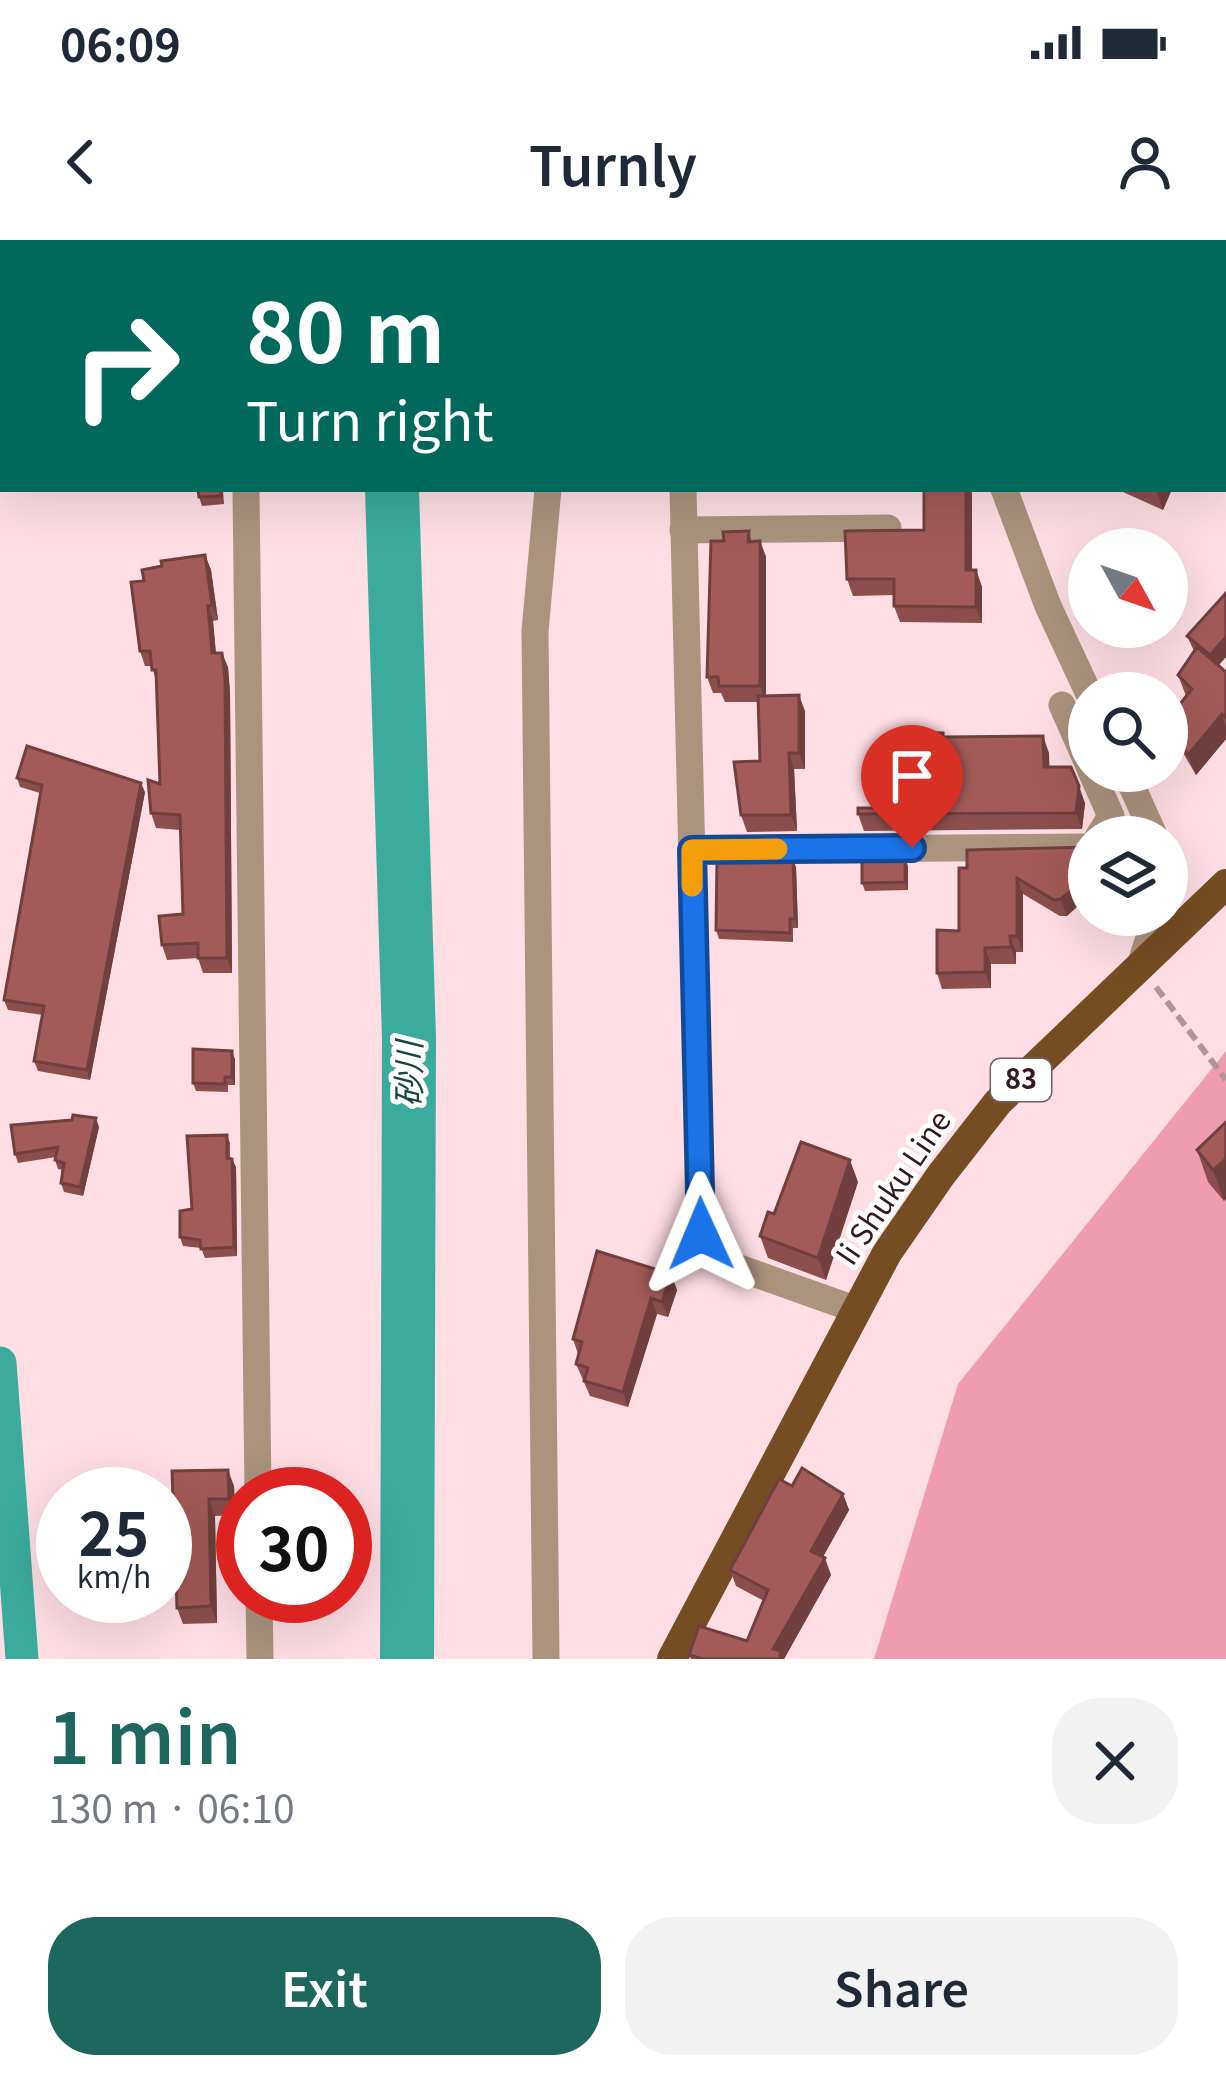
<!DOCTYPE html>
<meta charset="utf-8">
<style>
body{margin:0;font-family:Georgia,"Noto Sans JP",serif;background:#f2f2f3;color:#1f2937;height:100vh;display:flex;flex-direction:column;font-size:45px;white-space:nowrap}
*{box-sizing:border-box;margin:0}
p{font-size:39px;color:#747a83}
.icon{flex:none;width:66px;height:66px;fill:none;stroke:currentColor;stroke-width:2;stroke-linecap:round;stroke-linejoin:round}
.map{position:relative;height:1419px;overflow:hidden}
.panel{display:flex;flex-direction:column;background:#fff;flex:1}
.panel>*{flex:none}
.top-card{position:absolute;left:0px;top:0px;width:1227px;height:252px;box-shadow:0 12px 48px #0002;background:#00695c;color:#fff;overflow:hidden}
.needle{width:78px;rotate:130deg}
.buttons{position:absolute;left:1068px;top:288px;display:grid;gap:24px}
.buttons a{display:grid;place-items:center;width:120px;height:120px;border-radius:50%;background:#fff;box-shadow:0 12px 48px #0002;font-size:60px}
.speed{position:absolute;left:36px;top:1227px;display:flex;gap:24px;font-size:60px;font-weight:700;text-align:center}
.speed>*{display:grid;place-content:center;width:156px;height:156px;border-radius:50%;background:#fff;box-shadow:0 12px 48px #0002;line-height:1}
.speed small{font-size:30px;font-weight:400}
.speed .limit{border:18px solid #d22;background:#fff;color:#111}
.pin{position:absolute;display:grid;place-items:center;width:102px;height:102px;color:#fff;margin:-123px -51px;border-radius:50% 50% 50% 0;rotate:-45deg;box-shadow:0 0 12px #0007}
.pin .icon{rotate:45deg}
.me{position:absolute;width:132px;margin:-66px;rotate:359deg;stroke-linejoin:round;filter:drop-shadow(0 0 9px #0008)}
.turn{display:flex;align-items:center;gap:42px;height:252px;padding:0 48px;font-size:54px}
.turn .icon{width:156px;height:156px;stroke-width:2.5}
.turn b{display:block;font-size:84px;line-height:102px}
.round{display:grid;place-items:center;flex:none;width:126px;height:126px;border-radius:48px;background:#f2f2f3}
.head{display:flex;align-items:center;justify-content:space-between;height:204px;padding:0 48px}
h1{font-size:72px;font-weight:600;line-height:90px;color:#1e675e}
.cta{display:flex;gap:24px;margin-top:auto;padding:24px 48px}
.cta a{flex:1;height:138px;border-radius:48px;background:#1e675e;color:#fff;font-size:48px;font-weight:600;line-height:138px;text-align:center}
.cta a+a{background:#f2f2f3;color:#1f2937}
.status{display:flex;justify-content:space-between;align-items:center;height:84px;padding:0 60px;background:#fff;direction:ltr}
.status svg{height:33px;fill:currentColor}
header{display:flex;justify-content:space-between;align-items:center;height:156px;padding:0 48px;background:#fff;font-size:54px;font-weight:600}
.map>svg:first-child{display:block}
</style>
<div class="status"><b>06:09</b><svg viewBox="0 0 49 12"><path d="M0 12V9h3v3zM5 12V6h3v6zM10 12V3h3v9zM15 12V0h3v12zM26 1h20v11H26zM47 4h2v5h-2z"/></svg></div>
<header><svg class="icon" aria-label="back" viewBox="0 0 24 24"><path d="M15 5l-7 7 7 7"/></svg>Turnly<svg class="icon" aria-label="person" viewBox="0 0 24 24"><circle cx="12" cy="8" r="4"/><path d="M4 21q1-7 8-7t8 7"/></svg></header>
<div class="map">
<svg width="1226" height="1419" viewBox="0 0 1226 1419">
<rect width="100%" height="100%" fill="#fedde4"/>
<path fill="#ef9cb1" d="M 1226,811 L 1226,1419 L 874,1419 L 958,1144 Z"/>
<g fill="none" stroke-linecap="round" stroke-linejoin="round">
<path stroke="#3bab9d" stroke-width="33" d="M 0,1123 L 22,1419"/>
<g stroke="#3bab9d" stroke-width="54">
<path d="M 384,0 L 384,3"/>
<path d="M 392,249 L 409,798 L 407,1419"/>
</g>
<path stroke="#b3939b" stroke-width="6" stroke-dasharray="12 6" stroke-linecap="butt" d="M 1156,747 L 1226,840"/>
<g stroke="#ab937d" stroke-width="27">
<path d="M 245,0 L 245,3"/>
<path d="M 556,0 L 556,3"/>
<path d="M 768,0 L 776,3"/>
<path d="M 949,0 L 958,3"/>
<path d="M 834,3 L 869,0"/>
<path d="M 246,249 L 258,1254"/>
<path d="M 683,249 L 701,993 L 725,1023 L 857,1070"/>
<path d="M 1004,249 L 1048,366 L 1089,454"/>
<path d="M 683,290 L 888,288"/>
<path d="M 1062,465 L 1089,526"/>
<path d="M 1091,531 L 1111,576 L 1098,597"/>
<path d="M 1125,531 L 1155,597"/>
<path d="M 691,610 L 1089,607"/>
<path d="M 1140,726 L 1156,675"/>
<path d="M 259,1356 L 260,1419"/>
<path d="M 546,1419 L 535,391 L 548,249"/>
</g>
<path stroke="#764d23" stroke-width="30" d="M 672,1419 L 887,1013 L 941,935 L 998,862 L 1226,644"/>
</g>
<g fill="#8b4e4c">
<path d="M 223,249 L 224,264 L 202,266 L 199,257 Z"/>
<path d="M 924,249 L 970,249 L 972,254 L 972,330 L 976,330 L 982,347 L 982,383 L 900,382 L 894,366 L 894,355 L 853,356 L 847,339 L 924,290 Z"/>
<path d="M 1122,249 L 1172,249 L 1163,270 L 1123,252 Z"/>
<path d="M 749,291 L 752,302 L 760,301 L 766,317 L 766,456 L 805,471 L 805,529 L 794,529 L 797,591 L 747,592 L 741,575 L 760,521 L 758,462 L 725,462 L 721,453 L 713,453 L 707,437 L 724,301 Z"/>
<path d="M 205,315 L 211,330 L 218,380 L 213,381 L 216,413 L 228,427 L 230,453 L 232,733 L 203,733 L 198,718 L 167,720 L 162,705 L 183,674 L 180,590 L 156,588 L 151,573 L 160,544 L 156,441 L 152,426 L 145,426 L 140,411 L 144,341 L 162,326 Z"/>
<path d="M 1226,353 L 1226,417 L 1218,426 L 1226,432 L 1226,499 L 1196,535 L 1175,499 L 1168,479 L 1186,456 L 1178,435 L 1194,411 L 1187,396 Z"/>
<path d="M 945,497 L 1049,513 L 1049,527 L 1085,563 L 1082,589 L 864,591 L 858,574 L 885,568 Z"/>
<path d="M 17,538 L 145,552 L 90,840 L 38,831 L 34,821 L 43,775 L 8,770 L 4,760 L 40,553 L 20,547 Z"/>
<path d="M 1089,607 L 1067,676 L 1060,676 L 1023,654 L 1023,712 L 1016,712 L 1016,724 L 991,724 L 991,748 L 942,749 L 937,733 L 959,691 L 967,628 Z"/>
<path d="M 908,626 L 908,650 L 865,651 L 862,643 Z"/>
<path d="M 796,627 L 798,688 L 793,688 L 793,702 L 719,699 L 716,690 Z"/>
<path d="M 235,819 L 235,845 L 228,845 L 228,852 L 196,851 L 193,843 Z"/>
<path d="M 1226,882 L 1226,959 L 1224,961 L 1208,942 L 1197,910 Z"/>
<path d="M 99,887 L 83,956 L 64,952 L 61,943 L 63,930 L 58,929 L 55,920 L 56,917 L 18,923 L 15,914 Z"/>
<path d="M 227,895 L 230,903 L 230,918 L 236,927 L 237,1016 L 205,1018 L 201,1008 L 183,1006 L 180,997 Z"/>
<path d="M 858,942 L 826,1040 L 768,1018 L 760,996 L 774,974 Z"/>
<path d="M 671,1034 L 677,1050 L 668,1077 L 657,1074 L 628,1167 L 590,1156 L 576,1124 L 578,1114 L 573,1099 Z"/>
<path d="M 172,1231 L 234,1246 L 235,1275 L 215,1276 L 217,1383 L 183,1384 L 177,1368 Z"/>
<path d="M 792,1246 L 843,1254 L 849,1270 L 823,1317 L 831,1335 L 784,1419 L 691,1419 L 689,1415 L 747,1401 L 764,1361 L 736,1346 L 730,1330 Z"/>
</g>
<g fill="#71403e">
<path d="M 966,249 L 970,249 L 972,254 L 972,347 L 966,330 Z"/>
<path d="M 1159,249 L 1172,249 L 1163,270 L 1157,253 Z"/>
<path d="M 760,301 L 766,317 L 766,462 L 760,446 Z"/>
<path d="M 205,315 L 211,330 L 218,380 L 212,365 Z"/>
<path d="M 976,330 L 982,347 L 982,383 L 976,367 Z"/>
<path d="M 208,366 L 213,381 L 217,428 L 212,413 Z"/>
<path d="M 1226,397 L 1226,417 L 1215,429 L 1210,415 Z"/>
<path d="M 222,413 L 228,427 L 230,453 L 232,733 L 227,718 Z"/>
<path d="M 799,455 L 805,471 L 805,529 L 799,513 Z"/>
<path d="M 1222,474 L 1226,487 L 1226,499 L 1196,535 L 1188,515 Z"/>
<path d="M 1043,496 L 1049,513 L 1050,543 L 1044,527 Z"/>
<path d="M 789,513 L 794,529 L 797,591 L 791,575 Z"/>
<path d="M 141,543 L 145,552 L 90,840 L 87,830 Z"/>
<path d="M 1079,546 L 1085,563 L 1082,589 L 1076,573 Z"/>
<path d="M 905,618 L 908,626 L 908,650 L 905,642 Z"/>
<path d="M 793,619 L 796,627 L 798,688 L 795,679 Z"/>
<path d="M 1089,635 L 1089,656 L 1067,676 L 1061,659 Z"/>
<path d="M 1017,638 L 1023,654 L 1023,712 L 1017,696 Z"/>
<path d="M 1010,696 L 1016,712 L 1016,724 L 1011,707 Z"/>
<path d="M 985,708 L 991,724 L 991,748 L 985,732 Z"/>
<path d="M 232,811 L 235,819 L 235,845 L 232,837 Z"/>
<path d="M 96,878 L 99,887 L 83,956 L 80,947 Z"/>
<path d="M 232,919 L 236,927 L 237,1016 L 234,1007 Z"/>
<path d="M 1226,919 L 1226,959 L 1224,961 L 1213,930 Z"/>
<path d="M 850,920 L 858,942 L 826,1040 L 818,1018 Z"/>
<path d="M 671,1034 L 677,1050 L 668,1077 L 662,1062 Z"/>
<path d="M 651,1058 L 657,1074 L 628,1167 L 623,1152 Z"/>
<path d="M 228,1230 L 234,1246 L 235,1275 L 229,1259 Z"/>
<path d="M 843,1254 L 849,1270 L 817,1327 L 811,1311 Z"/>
<path d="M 209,1259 L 215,1276 L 217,1383 L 211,1366 Z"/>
<path d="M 825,1318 L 831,1335 L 784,1419 L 777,1419 L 773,1409 Z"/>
</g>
<g fill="#a25b58" stroke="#71403e" stroke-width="3">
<path d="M 1226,1 L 1226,141 L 1224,142 L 1223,3 Z"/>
<path d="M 198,249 L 221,249 L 221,256 L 199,257 Z"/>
<path d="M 924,249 L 966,249 L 966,330 L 976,330 L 976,367 L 894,366 L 894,339 L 847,339 L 845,291 L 924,290 Z"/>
<path d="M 749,291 L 748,302 L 760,301 L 760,446 L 719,446 L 718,437 L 707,437 L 711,301 L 724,301 L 723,292 Z"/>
<path d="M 205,315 L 212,365 L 208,366 L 212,413 L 222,413 L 225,438 L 227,718 L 198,718 L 198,703 L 162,705 L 159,676 L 183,674 L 180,575 L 151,573 L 148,540 L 160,544 L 156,430 L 152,430 L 150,411 L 140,411 L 131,342 L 144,341 L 142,330 L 162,326 L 161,321 Z"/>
<path d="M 1226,353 L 1226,397 L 1210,415 L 1187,396 Z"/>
<path d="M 1197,407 L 1226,432 L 1226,478 L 1222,474 L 1188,515 L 1168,479 L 1192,449 L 1178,435 Z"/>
<path d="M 799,455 L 799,513 L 789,513 L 791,575 L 741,575 L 734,522 L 760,521 L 758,456 Z"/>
<path d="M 904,492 L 943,493 L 943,497 L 1043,496 L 1044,527 L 1071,527 L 1079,546 L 1076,573 L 858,574 L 858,568 L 885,568 L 885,546 L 903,546 Z"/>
<path d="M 27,506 L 141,543 L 87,830 L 34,821 L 44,766 L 4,760 L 42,545 L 17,538 Z"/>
<path d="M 1089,607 L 1089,635 L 1061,659 L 1054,660 L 1017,638 L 1017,696 L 1010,696 L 1011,707 L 985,708 L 985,732 L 937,733 L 937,690 L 959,691 L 959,628 L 967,628 L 967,610 Z"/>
<path d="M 862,618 L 905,618 L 905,642 L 862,643 Z"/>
<path d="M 793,619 L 795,679 L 790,679 L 790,693 L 716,690 L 717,620 Z"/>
<path d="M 193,809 L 232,811 L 232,837 L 225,837 L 225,844 L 193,843 Z"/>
<path d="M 73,875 L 96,878 L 80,947 L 61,943 L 64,923 L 55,920 L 58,907 L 15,914 L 11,885 L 72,880 Z"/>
<path d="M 1226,882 L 1226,919 L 1213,930 L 1197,910 Z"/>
<path d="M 227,895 L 227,918 L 232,919 L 234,1007 L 201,1009 L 200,1000 L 180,997 L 180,971 L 192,969 L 187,896 Z"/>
<path d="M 801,902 L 850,920 L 818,1018 L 760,996 L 768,972 L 774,974 Z"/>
<path d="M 597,1011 L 671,1034 L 662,1062 L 651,1058 L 623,1152 L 584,1141 L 588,1128 L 576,1124 L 582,1102 L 573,1099 Z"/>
<path d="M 802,1228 L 843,1254 L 811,1311 L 825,1318 L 773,1409 L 781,1411 L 779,1419 L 703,1419 L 689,1415 L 699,1386 L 747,1401 L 768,1350 L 730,1330 L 779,1239 L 792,1246 Z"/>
<path d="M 228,1230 L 229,1259 L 209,1259 L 211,1366 L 177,1368 L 172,1231 Z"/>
</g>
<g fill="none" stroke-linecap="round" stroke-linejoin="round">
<defs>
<path id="route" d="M 701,994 L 692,610 L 912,608"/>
</defs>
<use href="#route" stroke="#114b97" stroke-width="30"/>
<use href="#route" stroke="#1a73e8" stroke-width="21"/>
<path stroke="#f59e0b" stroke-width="21" d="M 692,646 L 692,610 L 777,609"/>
</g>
<g text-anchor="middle" stroke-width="10" stroke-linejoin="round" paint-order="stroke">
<rect fill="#fff" stroke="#725e64" stroke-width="3" x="991" y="819" width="60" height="42" rx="9"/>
<g font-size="27" font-weight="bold" fill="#351921">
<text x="1021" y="849">83</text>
</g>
<g font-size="30" fill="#351921" stroke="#fff">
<text transform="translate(894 948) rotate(-56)" y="10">Ii Shuku Line</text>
</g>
<g font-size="33" font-style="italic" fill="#14453f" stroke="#fff">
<text transform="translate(409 834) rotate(-90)" y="12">砂川</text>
</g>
</g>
</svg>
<div class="buttons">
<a><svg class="needle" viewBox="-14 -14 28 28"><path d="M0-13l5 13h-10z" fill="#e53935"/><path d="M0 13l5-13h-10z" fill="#747a83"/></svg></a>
<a><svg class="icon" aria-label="search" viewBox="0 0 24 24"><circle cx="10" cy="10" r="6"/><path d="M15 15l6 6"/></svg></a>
<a><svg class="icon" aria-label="layers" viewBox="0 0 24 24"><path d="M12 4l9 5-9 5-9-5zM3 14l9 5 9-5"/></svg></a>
</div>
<div class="speed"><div>25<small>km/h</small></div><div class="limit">30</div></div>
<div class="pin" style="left:912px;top:608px;background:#d93025"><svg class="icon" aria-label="arrive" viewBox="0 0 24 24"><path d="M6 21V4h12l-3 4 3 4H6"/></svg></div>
<svg class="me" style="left:701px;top:994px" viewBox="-20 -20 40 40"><path d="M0-17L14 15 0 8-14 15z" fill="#1a73e8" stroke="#fff" stroke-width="4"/></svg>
<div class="top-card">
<div class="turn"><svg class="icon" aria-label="right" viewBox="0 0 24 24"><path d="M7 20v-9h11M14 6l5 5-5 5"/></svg><div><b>80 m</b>Turn right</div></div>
</div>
</div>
<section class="panel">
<div class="head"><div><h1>1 min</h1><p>130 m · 06:10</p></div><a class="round"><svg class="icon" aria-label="close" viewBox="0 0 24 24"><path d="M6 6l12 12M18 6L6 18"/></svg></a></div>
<div class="cta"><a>Exit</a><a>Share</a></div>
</section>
